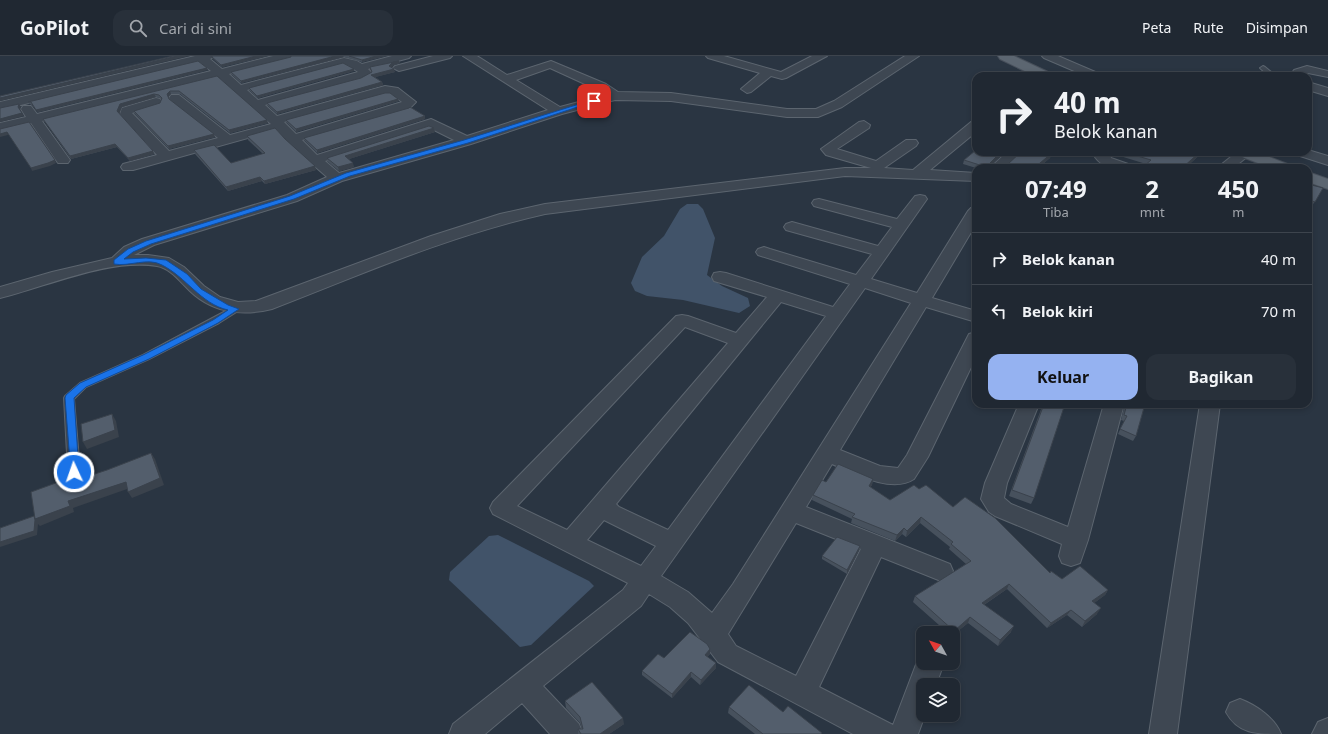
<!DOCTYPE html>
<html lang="id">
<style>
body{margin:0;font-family:"Noto Sans",sans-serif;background:#28303a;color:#f1f3f6;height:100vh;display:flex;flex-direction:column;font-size:15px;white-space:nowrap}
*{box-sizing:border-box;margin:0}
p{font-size:13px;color:#a2a6ac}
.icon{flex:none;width:22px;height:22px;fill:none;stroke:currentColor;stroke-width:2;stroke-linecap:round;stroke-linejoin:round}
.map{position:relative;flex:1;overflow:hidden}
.panel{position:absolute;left:972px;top:108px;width:340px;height:244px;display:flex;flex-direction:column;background:#202832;border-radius:12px;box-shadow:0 2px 6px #0003,0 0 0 1px #3d444d}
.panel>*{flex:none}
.banner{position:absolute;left:972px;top:16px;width:340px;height:84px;border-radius:12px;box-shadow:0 2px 6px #0003,0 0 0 1px #3d444d;background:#202832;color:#f1f3f6;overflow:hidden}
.needle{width:26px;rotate:310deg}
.controls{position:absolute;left:916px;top:570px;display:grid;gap:8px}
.controls a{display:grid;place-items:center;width:44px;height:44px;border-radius:8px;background:#202832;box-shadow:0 2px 6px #0003,0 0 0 1px #3d444d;font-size:20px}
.pin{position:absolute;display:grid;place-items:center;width:34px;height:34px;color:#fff;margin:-17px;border-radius:8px;box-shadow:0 2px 6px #0006}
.me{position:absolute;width:44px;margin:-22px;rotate:357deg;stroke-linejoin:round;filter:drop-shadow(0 0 3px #0008)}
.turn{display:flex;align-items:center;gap:14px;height:84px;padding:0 16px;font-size:18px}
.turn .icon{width:52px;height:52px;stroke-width:2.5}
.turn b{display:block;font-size:28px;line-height:34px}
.eta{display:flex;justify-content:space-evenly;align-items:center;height:68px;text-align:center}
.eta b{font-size:24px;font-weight:700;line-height:28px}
.action{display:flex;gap:8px;margin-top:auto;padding:8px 16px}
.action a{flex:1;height:46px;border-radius:12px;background:#95b2f1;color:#111;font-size:16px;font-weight:700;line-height:46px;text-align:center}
.action a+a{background:#28303a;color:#f1f3f6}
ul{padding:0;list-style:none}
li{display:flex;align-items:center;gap:12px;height:52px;padding:0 16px;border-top:1px solid #3d444d}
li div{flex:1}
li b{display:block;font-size:15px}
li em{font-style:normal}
header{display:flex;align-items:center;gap:24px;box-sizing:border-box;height:56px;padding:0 20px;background:#202832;border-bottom:1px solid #3d444d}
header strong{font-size:19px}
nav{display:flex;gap:22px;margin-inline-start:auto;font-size:14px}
.search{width:280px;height:36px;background:#28303a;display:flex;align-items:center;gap:10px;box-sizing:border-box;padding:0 14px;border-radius:12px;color:#a2a6ac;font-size:15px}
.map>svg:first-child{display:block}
</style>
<header>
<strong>GoPilot</strong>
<div class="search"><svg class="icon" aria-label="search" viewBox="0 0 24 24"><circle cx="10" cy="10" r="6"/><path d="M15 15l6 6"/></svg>Cari di sini</div>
<nav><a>Peta</a><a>Rute</a><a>Disimpan</a></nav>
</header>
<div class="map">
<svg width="1328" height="678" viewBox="0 0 1328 678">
<rect width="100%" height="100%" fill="#2a3542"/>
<g fill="#415369">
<path d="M 687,148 L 698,148 L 703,153 L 715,182 L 707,219 L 722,230 L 748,242 L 750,250 L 739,257 L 683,244 L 647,240 L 635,235 L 631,227 L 642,201 L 664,180 L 680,153 Z"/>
<path d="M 498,479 L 589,525 L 594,530 L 531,589 L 520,591 L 449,524 L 450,516 L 489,480 Z"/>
</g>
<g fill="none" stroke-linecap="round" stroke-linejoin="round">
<defs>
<g id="service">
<path d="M 1263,10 L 1265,11 L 1276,20 L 1269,20 L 1260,12 Z"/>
<path d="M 235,250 L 239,253 L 238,255 L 219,267 L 149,303 L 86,331 L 74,343 L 80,416 L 78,419 L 70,419 L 68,416 L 64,342 L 65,340 L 80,327 L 143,299 Z"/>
</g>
<g id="minor">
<path d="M 195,0 L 215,0 L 210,3 L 222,13 L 273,0 L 293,0 L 291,2 L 229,18 L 241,29 L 344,2 L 357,5 L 362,8 L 392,0 L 411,0 L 409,2 L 368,13 L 372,17 L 361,23 L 265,49 L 277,60 L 385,30 L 398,32 L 416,46 L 409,53 L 302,84 L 317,99 L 431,63 L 467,80 L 548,54 L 463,0 L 477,0 L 507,19 L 551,5 L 606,28 L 618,36 L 671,37 L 787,53 L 816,53 L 834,45 L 905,0 L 919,0 L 842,51 L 818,61 L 787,61 L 671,45 L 615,44 L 562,58 L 471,88 L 342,125 L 297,145 L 154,189 L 134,199 L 148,199 L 169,202 L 184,211 L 204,230 L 220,241 L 238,246 L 256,245 L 431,180 L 500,158 L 545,148 L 845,112 L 871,112 L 826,99 L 821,93 L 859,66 L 864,65 L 870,69 L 869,72 L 837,93 L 876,105 L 906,84 L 916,84 L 918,87 L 916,90 L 884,112 L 913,114 L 971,66 L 976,65 L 976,76 L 930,114 L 976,117 L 976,125 L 845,120 L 545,158 C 451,179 362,218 272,253 C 240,261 209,256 186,231 C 178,223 169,212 157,210 C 109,202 46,231 0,242 L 0,231 L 52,216 L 112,202 L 124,191 L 142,183 L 287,139 L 327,121 L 287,86 L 277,74 L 133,114 L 123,114 L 121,111 L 123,108 L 157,99 L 122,61 L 120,58 L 122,52 L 156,42 L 160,43 L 162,46 L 160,49 L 132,57 L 169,95 L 218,82 L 171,45 L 169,42 L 171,39 L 179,39 L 230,79 L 271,68 L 218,21 L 42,65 L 70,104 L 68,107 L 58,107 L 31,67 L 0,75 L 0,67 L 26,61 L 21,53 L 23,50 L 31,50 L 37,58 L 211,15 L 199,6 L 0,54 L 0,46 ZM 344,8 L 349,10 L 358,16 L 258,44 L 247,34 ZM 550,12 L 598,34 L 605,39 L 560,51 L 516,24 ZM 385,38 L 391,38 L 402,46 L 296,78 L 284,66 ZM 430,72 L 454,84 L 339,117 L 325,105 Z"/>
<path d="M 433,0 L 452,0 L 450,2 L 399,15 L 393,12 L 395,10 Z"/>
<path d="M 706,0 L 724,0 L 781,16 L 812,0 L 827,0 L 786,22 L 782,23 L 771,20 L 751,36 L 747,37 L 741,33 L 760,17 L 708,2 Z"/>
<path d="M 1042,0 L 1058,0 L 1100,18 L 1102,20 L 1086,20 L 1044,2 Z"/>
<path d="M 1307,10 L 1328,15 L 1328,21 L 1308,17 L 1302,20 L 1290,20 L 1294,14 Z"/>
<path d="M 1308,26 L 1328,32 L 1328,40 L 1308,34 Z"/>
<path d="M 1308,94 L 1328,100 L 1328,109 L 1297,99 L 1295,96 L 1308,96 Z"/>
<path d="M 1007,96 L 1022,96 L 1005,112 L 990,112 Z"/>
<path d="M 1095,96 L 1109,96 L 1111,102 L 1131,109 L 1133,112 C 1119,112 1104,114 1095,101 Z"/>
<path d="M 1237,96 L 1252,97 L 1233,112 L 1217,112 Z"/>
<path d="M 920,139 L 925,140 L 927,143 L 871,223 L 917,237 L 968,155 L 971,152 L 976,150 L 976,168 L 932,242 L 976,255 L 976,266 L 926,251 L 840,394 L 880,410 L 898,412 L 907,399 L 967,282 L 969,278 L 976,276 L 976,301 L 928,401 L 914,423 C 892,438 853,417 832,408 L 806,451 L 950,508 L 953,515 L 950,522 L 941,525 L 881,501 L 819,631 L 893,669 L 920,598 L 923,597 L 923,607 L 944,607 L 936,629 L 923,629 L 923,659 L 925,659 L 918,678 L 853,678 L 718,606 L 688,567 L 670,551 L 649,538 L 641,550 L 543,630 L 579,668 L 583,678 L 550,678 L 522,647 L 485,678 L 449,678 L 453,668 L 623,534 L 628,527 L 493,458 L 490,452 L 493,446 L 676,260 L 682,259 L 688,260 L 736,277 L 767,241 L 714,225 L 712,221 L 714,217 L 720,216 L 726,217 L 833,251 L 850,228 L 758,199 L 756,196 L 758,193 L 764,191 L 770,193 L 856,219 L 872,198 L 786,174 L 784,171 L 786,168 L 792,166 L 878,190 L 892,171 L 814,150 L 812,147 L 814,144 L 819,143 L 897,163 L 915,140 ZM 865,232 L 911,247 L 733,528 L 712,557 L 688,536 L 661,520 ZM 781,246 L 826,260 L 668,474 L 619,451 L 616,448 ZM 685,271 L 728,287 L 567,474 L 517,450 ZM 604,464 L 656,490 L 641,510 L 587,484 ZM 796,467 L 861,493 L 796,620 L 736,590 L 728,578 Z"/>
<path d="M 1019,348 L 1039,348 L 1007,427 L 1004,442 L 1011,448 L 1068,471 L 1104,348 L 1124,348 L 1088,484 L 1080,507 L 1071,510 L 1062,507 L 1059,500 L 1062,488 L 995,460 L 989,456 L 981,443 L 985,427 Z"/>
<path d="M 1200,348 L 1220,348 L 1177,678 L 1149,678 Z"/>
<path d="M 1240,643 C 1256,649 1275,662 1281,678 C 1256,678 1238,678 1226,656 L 1230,647 Z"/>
<path d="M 1328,662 L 1328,678 L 1312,678 L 1318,666 Z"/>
</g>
<g id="primary">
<path d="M 998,0 L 1014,0 L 1050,17 L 1051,20 L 1035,20 L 1000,3 Z"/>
<path d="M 1235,96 L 1256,96 L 1290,109 L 1293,112 L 1271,112 L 1237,99 Z"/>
<path d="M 1308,116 L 1328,123 L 1328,133 L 1308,126 Z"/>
</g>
</defs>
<use href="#service" stroke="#5c656f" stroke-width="2"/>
<use href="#minor" stroke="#5c656f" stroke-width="2"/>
<use href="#primary" stroke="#48505b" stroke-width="2"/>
<use href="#service" fill="#3e4752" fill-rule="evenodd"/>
<use href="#minor" fill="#3e4752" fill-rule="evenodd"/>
<use href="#primary" fill="#5c6671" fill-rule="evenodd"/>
</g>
<g fill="#47515d">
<path d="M 267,0 L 222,11 L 213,3 L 212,1 Z"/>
<path d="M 291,0 L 386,0 L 362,6 L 344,1 L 241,27 L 232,19 L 231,16 L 291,1 Z"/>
<path d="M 399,5 L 400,7 L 394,9 L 391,11 L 395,16 L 375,21 L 382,26 L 383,29 L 277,58 L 268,50 L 267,47 L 361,22 L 372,16 L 370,11 Z"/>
<path d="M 208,14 L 38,56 L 32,49 L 29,48 L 28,46 Z"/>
<path d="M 354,15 L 258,42 L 250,35 L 249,32 Z"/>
<path d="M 217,20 L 268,67 L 230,77 L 180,38 L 171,38 L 168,41 L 169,43 L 215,81 L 169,93 L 135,58 L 134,55 L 160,47 L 162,43 L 160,42 L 156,41 L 122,51 L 119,57 L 153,95 L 154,98 L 130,105 L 117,91 L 71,103 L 43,63 Z"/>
<path d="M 398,43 L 399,45 L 296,76 L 287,67 L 286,64 Z"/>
<path d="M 425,60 L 425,63 L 317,97 L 305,85 L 304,82 Z"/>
<path d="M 434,72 L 435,76 L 349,103 L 354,111 L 339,115 L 328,106 L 327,102 Z"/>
<path d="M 247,80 L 285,83 L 316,114 L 265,128 L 262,125 L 228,135 L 195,98 L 194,94 L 231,107 L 263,98 L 248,84 Z"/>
<path d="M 976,96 L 1005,96 L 988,112 L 976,112 L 963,108 L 964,104 Z"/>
<path d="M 1021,96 L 1055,96 L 1051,99 L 1050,102 L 1038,112 L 1007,112 L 1008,108 Z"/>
<path d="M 1121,96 L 1203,96 L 1185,112 L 1143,112 L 1144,110 L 1146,108 L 1120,100 Z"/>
<path d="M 1308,129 L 1323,132 L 1312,150 L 1308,149 Z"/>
<path d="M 1043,348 L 1034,442 L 1031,448 L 1009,440 Z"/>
<path d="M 1125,348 L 1145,348 L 1136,380 L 1133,385 L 1118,378 L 1124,365 L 1121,364 Z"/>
<path d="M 873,423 L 872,429 L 870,431 L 890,444 L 919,433 L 953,451 L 1050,517 L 1062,523 L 1108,534 L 1105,539 L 1094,547 L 1097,558 L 1082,571 L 1067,559 L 1047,572 L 1007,533 L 984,549 L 1011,576 L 998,590 L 968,567 L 953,579 L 953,577 L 948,577 L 913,546 L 915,540 L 966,508 L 949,493 L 950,491 L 920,467 L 906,481 L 902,478 L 895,485 L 851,467 L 852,463 L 812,444 L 813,439 L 826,426 Z"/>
<path d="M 859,494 L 847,518 L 822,503 L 822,500 Z"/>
<path d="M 710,593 L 710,598 L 707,601 L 716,607 L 716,612 L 700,629 L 691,621 L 672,642 L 642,619 L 642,615 L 664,602 Z"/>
<path d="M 565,645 L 624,668 L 609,678 L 578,678 L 578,673 L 582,673 L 580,667 L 566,652 Z"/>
<path d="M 729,651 L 783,656 L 822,678 L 755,678 L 728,657 Z"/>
</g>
<g fill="#3a424c">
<path d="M 177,0 L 189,0 L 0,45 L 0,42 Z"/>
<path d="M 256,0 L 267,0 L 222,11 L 221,9 Z"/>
<path d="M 335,0 L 343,0 L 344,1 L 241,27 L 241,25 Z"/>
<path d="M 376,0 L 386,0 L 362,6 L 362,4 Z"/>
<path d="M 399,5 L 400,7 L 394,9 L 390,13 L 389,10 L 393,6 Z"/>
<path d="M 207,12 L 208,14 L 38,56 L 36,54 Z"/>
<path d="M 354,13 L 354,15 L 258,42 L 257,40 Z"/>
<path d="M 394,13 L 395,16 L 372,22 L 371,19 Z"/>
<path d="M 382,26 L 383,29 L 277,58 L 277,56 Z"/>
<path d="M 170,35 L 171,38 L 168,41 L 167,38 Z"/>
<path d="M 154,38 L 156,41 L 122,51 L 119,58 L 117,55 L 120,48 Z"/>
<path d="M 398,43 L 399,45 L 296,76 L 296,73 Z"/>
<path d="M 19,48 L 21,51 L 20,54 L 18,51 Z"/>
<path d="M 22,57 L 24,60 L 0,66 L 0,63 Z"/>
<path d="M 425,60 L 425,63 L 317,97 L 317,94 Z"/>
<path d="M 267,64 L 268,67 L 230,77 L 229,74 Z"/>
<path d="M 434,72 L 435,76 L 346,104 L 345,100 Z"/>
<path d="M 7,76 L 8,79 L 0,81 L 0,78 Z"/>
<path d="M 214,78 L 215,81 L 169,93 L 168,90 Z"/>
<path d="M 115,88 L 117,91 L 71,103 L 70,100 Z"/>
<path d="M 153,95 L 154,98 L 130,105 L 128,102 Z"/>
<path d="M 1001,96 L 1005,96 L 988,112 L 986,112 L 986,111 Z"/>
<path d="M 1051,96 L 1055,96 L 1051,99 L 1050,102 L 1038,112 L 1034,112 Z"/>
<path d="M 1200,96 L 1203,96 L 1185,112 L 1182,112 Z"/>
<path d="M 55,104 L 56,107 L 50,110 L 32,115 L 31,112 Z"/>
<path d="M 353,107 L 354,111 L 339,115 L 338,111 Z"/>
<path d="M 315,110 L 316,114 L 265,128 L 264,125 Z"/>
<path d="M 260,121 L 262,125 L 228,135 L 226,131 Z"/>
<path d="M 112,358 L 116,365 L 119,381 L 87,393 L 83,386 Z"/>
<path d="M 151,397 L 155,403 L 164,429 L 132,442 L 128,436 Z"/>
<path d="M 873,423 L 872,429 L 867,436 L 869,430 Z"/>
<path d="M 126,426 L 130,432 L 73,452 L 74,456 L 40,470 L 38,468 L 37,479 L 0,491 L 0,486 L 35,463 L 68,445 Z"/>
<path d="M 921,461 L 920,467 L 906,481 L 907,475 Z"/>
<path d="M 904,472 L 902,478 L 895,485 L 897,479 Z"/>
<path d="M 860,490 L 859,494 L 847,518 L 847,514 Z"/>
<path d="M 1009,528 L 1007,533 L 979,552 L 982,547 Z"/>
<path d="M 1108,534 L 1105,539 L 1089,551 L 1092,545 Z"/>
<path d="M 1101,552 L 1097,558 L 1082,571 L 1085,565 Z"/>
<path d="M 1071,554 L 1067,559 L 1047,572 L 1051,567 Z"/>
<path d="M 970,561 L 968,567 L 953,579 L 953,577 L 954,575 Z"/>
<path d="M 1014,570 L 1011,576 L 998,590 L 1000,584 Z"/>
<path d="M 710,593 L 710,598 L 705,604 L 705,599 Z"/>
<path d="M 716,607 L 716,612 L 700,629 L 701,624 Z"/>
<path d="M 691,616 L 691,621 L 672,642 L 672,638 Z"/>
<path d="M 623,662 L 624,668 L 609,678 L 600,678 Z"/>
</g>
<g fill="#535e6c" stroke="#3a424c">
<path d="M 173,0 L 177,0 L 0,42 L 0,40 Z"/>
<path d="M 212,0 L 256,0 L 221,9 L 212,1 Z"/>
<path d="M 291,0 L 335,0 L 241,25 L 231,16 L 291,1 Z"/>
<path d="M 349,0 L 376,0 L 362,4 Z"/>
<path d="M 198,5 L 207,12 L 36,54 L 31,46 L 28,46 Z"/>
<path d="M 399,5 L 393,6 L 389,10 L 394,13 L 371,19 L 382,26 L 277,56 L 267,47 L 361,22 L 372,16 L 370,11 Z"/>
<path d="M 343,7 L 354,13 L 257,40 L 249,32 Z"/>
<path d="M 217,20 L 267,64 L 229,74 L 179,35 L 170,35 L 167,38 L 169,43 L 214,78 L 168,90 L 134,55 L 160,47 L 162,42 L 159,39 L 154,38 L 120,48 L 117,55 L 153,95 L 128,102 L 115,88 L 70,100 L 43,63 Z"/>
<path d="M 385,37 L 390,37 L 398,43 L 296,73 L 286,64 Z"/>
<path d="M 19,48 L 18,51 L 22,57 L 0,63 L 0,52 Z"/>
<path d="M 410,51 L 425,60 L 317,94 L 304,82 L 409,52 Z"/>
<path d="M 29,66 L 55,104 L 48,107 L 31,112 L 7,76 L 0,78 L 0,73 Z"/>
<path d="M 429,70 L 434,72 L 345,100 L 353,107 L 338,111 L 327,102 Z"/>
<path d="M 275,72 L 285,83 L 315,110 L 264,125 L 260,121 L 226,131 L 194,94 L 214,89 L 231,107 L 265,97 L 247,80 Z"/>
<path d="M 976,94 L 976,96 L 1001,96 L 986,111 L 964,104 Z"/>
<path d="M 1021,96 L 1051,96 L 1050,97 L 1052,97 L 1034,112 L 1022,112 L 1008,108 Z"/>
<path d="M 1124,96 L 1200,96 L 1182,112 L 1150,112 L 1144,110 L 1151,104 Z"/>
<path d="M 1308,128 L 1323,132 L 1315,146 L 1308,144 Z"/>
<path d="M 1044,348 L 1065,348 L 1034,442 L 1012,434 Z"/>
<path d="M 1127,348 L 1145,348 L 1136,380 L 1120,373 L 1127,360 L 1124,359 Z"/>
<path d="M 112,358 L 115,374 L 83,386 L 81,368 Z"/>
<path d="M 151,397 L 160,422 L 128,436 L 126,426 L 68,445 L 70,450 L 35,463 L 31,436 L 64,424 L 64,428 L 107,414 Z"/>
<path d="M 838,408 L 873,423 L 869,430 L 890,444 L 914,429 L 919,433 L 926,429 L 953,451 L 965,441 L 995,462 L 1050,517 L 1051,515 L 1062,523 L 1080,510 L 1108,534 L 1092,545 L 1101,552 L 1085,565 L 1071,554 L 1051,567 L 1009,528 L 982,547 L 1014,570 L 1000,584 L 970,561 L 954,575 L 915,540 L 971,505 L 951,488 L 953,486 L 921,461 L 907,475 L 904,472 L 897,479 L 852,461 L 855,458 L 813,439 L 822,424 L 826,426 Z"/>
<path d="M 34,460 L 35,464 L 34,475 L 0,486 L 0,472 Z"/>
<path d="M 837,481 L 860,490 L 847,514 L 822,500 Z"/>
<path d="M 690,576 L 707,588 L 710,593 L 705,599 L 716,607 L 701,624 L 691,616 L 672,638 L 642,615 L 658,598 L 664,602 Z"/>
<path d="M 592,626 L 623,662 L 600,678 L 581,678 L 578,673 L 583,673 L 580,661 L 565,645 Z"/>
<path d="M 749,629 L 783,656 L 788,650 L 822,677 L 821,678 L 763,678 L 729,651 Z"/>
</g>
<path fill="#1a73e8" stroke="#114b97" d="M 592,44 L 596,45 L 468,87 L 350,120 L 294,143 L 151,188 L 133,196 L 124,203 L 146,202 L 166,204 L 187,218 L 201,233 L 228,249 L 239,253 L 218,267 L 149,303 L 86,331 L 74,342 L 79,416 L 78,419 L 71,419 L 65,342 L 66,339 L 80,327 L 143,299 L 213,264 L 228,254 C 201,248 186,221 162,209 C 148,201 129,211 114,208 L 114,204 L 128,193 L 146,185 L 290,140 L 346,117 L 464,84 Z"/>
</svg>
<div class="controls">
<a><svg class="needle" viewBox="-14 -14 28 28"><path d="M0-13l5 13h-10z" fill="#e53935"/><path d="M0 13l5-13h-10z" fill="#a2a6ac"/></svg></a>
<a><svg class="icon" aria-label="layers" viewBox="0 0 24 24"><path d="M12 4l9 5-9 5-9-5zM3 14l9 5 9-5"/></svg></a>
</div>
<div class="pin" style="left:594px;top:45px;background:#d93025"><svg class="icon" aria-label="arrive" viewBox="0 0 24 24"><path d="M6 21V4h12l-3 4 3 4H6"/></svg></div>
<svg class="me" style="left:74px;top:416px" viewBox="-20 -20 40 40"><circle r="17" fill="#1a73e8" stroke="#fff" stroke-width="3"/><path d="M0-11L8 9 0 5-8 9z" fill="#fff"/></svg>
<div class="banner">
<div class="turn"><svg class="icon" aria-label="right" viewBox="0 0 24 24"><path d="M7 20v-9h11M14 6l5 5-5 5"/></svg><div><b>40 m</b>Belok kanan</div></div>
</div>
<section class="panel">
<div class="eta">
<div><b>07:49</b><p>Tiba</p></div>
<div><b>2</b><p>mnt</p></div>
<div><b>450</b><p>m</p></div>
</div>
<ul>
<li><svg class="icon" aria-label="right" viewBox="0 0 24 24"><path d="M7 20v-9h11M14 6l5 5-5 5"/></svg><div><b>Belok kanan</b></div><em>40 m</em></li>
<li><svg class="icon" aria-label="left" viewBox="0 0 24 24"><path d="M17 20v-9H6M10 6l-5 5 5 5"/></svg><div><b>Belok kiri</b></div><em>70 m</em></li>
</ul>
<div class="action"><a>Keluar</a><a>Bagikan</a></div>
</section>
</div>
